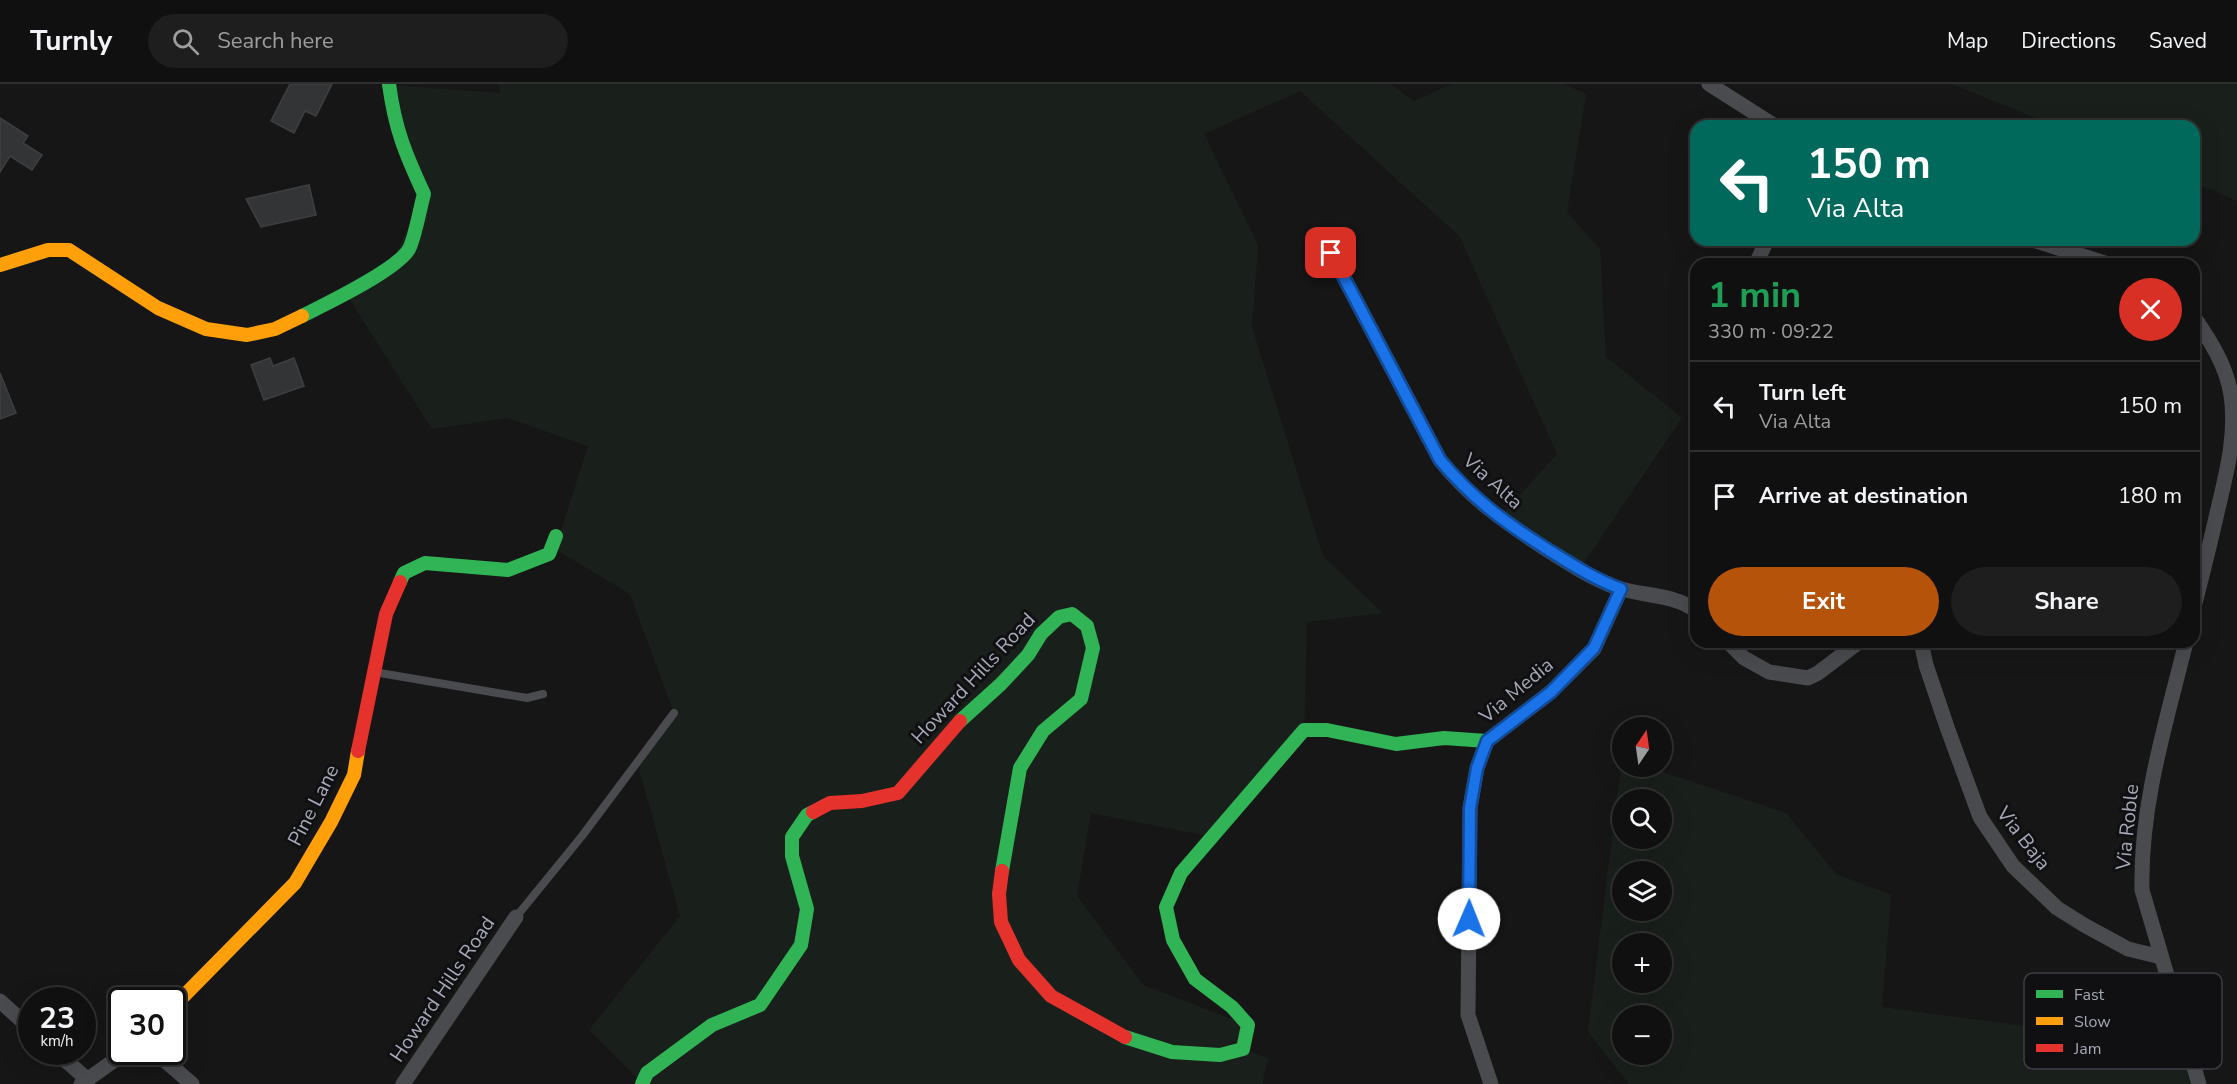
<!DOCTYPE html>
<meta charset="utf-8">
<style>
body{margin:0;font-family:"Nunito Sans",sans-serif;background:#1e1e1e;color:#f1f3f6;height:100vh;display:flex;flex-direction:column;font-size:22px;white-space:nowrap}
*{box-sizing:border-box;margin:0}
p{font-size:20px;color:#9c9d9f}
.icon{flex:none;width:33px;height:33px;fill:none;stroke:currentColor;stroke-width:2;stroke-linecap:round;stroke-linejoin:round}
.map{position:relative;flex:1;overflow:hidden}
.side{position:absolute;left:1690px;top:174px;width:510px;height:390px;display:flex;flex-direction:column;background:#101010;border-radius:18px;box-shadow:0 6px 24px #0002,0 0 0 2px #303030}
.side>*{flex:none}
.top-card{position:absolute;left:1690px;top:36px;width:510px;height:126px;border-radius:18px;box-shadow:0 6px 24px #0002,0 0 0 2px #303030;background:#00695c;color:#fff;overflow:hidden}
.needle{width:39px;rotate:13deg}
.buttons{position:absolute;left:1612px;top:633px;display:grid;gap:12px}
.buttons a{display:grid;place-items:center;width:60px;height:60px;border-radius:50%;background:#101010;box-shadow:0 6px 24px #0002,0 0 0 2px #303030;font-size:30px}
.speed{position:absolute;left:18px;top:903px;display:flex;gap:12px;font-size:30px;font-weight:700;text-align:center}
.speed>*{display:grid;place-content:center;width:78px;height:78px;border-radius:50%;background:#101010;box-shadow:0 6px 24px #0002,0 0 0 2px #303030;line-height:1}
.speed small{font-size:15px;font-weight:400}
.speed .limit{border:3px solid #111;border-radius:9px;background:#fff;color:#111}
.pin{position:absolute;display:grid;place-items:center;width:51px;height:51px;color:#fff;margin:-26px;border-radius:12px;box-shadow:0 3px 9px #0006}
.me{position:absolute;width:66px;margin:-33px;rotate:1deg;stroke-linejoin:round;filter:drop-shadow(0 0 4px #0008)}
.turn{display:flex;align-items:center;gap:21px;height:126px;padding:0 18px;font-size:27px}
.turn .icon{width:78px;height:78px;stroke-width:2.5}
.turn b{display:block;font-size:42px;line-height:51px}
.round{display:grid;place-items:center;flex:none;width:63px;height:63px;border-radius:32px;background:#1e1e1e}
.overview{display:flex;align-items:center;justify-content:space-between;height:102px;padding:0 18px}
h1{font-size:36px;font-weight:700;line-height:45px;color:#1e9e55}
.primary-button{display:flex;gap:12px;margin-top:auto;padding:12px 18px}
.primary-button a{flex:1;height:69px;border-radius:36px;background:#b45309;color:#fff;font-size:24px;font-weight:700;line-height:69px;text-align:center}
.primary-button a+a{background:#1e1e1e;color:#f1f3f6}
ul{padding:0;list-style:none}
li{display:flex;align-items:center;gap:18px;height:90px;padding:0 18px;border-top:2px solid #303030}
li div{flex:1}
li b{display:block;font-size:22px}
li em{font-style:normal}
header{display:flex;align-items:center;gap:36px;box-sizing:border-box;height:84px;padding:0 30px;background:#101010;border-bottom:2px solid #303030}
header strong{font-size:28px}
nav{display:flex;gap:33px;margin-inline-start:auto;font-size:21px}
.search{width:420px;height:54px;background:#1e1e1e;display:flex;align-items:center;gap:15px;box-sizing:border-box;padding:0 21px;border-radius:33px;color:#9c9d9f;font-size:22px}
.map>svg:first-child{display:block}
</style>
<header>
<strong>Turnly</strong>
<div class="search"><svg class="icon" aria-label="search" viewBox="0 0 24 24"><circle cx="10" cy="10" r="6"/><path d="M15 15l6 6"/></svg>Search here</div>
<nav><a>Map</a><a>Directions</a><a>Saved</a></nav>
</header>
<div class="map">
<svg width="2237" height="1000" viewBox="0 0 2237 1000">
<rect width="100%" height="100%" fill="#161616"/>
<g fill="#19201c" fill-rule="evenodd">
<path d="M 499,0 L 1390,0 L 1414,17 L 1451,0 L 1564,0 L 1586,10 L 1567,128 L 1600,165 L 1606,273 L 1682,334 L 1579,486 L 1499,434 L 1557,370 L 1460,153 L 1300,7 L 1204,50 L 1258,161 L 1252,243 L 1323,472 L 1383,529 L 1307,538 L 1304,646 L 1213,753 L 1091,729 L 1077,812 L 1143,901 L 1248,941 L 1243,965 L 1269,975 L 1264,988 L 1263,1000 L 643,1000 L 589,946 L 680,832 L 637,678 L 674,629 L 630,510 L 555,465 L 588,362 L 507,334 L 432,345 L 346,210 L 390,182 L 424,111 L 389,1 L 500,9 Z"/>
<path d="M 1952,0 L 2237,0 L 2237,117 L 2195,99 L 2194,42 L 2055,42 Z"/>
<path d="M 1622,673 L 1623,682 L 1648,683 L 1786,729 L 1836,790 L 1891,811 L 1882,923 L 2189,964 L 2199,1000 L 1629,1000 L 1588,948 ZM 1623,716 L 1662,716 L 1662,754 L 1623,754 ZM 1623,788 L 1662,788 L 1662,826 L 1623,826 ZM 1623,860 L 1662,860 L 1662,898 L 1623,898 ZM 1623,932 L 1662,932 L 1662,970 L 1623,970 Z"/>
</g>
<g fill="#333436" stroke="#3e3f42" stroke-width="1.5">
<path d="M 290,0 L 332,0 L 316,32 L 305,27 L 294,49 L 271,37 Z"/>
<path d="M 0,34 L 28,52 L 23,59 L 42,71 L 32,86 L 10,72 L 0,88 Z"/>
<path d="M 309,101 L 316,131 L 261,143 L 246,115 Z"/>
<path d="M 270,274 L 273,282 L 294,274 L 304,302 L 264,316 L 251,281 Z"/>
<path d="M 0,289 L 16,329 L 0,335 Z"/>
</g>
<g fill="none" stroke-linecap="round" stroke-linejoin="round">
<g stroke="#494b4f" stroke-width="8">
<path d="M 374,588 L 527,614 L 543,610"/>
<path d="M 516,833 L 582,752 L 674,629"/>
</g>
<g stroke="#494b4f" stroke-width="15">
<path d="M 1709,0 L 1775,42"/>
<path d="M 2033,156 L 2108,180"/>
<path d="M 1331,169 L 1440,376 C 1472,416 1506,439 1549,467 C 1571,481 1593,495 1618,504 C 1642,512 1675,510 1696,527"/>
<path d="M 1756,180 L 1767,156"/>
<path d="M 2194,233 C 2211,258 2226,281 2231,311 C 2237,351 2226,391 2217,429 C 2210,460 2202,492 2194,523"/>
<path d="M 1728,558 L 1744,574 L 1769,588 L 1808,594 L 1818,589 L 1859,558"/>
<path d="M 1921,558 L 1926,581 L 1948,646 L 1980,733 L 2013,782 L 2057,824 L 2084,841 L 2128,865 L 2161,873"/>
<path d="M 2186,558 C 2166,639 2140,721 2142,806 L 2199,1000"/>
<path d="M 0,917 L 32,946"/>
<path d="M 56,968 L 88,996"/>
<path d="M 155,968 L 192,1000"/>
<path d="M 81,1000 L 126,968"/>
<path d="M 403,1000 L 516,833"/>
<path d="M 1491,1000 L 1468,931 L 1470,724 L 1477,684 L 1487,657 L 1551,608 L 1594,565 L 1621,505"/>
</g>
<g stroke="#30b455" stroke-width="14">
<path d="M 302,232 C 326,220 397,186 409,165 C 415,154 420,124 424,110 C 405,69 395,45 389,0"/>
<path d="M 400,498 L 404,489 L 425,479 L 508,486 L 549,470 L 556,452"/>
<path d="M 960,637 L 1001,600 L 1028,571 L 1041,550 L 1059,533 L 1072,530 L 1087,542 L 1093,564 L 1081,615 L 1043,647 L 1020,684 L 1002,787"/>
<path d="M 1125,953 L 1172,968 L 1220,971 L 1243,965 L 1248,941 L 1232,923 L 1195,895 L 1173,856 L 1166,823 L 1181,789 L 1304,646 L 1327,646 L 1396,660 L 1444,654 L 1487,657"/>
<path d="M 642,1000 L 647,989 L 712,941 L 760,921 L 801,861 L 807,825 L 792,772 L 792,753 L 807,731 L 813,728"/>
</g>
<g stroke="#ff9f0a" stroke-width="14">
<path d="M 0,181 L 48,166 L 69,166 L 158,224 L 206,245 L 247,251 L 275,245 L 302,232"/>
<path d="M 172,924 L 295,799 L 331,738 L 354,691 L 358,667"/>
</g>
<g stroke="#e5322d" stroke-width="14">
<path d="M 358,667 L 386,530 L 400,498"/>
<path d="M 813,728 L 830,719 L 862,717 L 898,709 L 960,637"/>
<path d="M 1002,787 L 999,810 L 1001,838 L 1019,876 L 1051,912 L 1125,953"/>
</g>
</g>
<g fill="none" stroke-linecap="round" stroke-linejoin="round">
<defs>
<path id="route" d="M 1331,169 L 1440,376 C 1473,415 1504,438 1547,465 C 1571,480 1594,495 1621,505 L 1594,564 L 1551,608 L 1487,657 L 1477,684 L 1470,724 L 1469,835"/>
</defs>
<use href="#route" stroke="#114b97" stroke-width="15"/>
<use href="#route" stroke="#1a73e8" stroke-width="10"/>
</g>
<g text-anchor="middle" stroke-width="6" stroke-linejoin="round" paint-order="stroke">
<g font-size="20" fill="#a5a9b8" stroke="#101012">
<text transform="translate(1493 397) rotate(42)" y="7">Via Alta</text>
<text transform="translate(973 594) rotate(-47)" y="7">Howard Hills Road</text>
<text transform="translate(1516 606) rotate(-40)" y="7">Via Media</text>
<text transform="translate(313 721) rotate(-63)" y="7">Pine Lane</text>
<text transform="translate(2127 743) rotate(-84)" y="7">Via Roble</text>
<text transform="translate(2024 754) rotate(52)" y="7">Via Baja</text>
<text transform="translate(442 905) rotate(-56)" y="7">Howard Hills Road</text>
</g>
</g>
<rect x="2024" y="889" width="198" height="96" rx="9" fill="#101012" stroke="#3d3e44" stroke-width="1.5"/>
<rect x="2036" y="906" width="27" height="8" fill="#30b455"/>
<rect x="2036" y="933" width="27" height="8" fill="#ff9f0a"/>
<rect x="2036" y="960" width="27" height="8" fill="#e5322d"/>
<g font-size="16" fill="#a5a9b8">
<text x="2074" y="916">Fast</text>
<text x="2074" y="943">Slow</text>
<text x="2074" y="970">Jam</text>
</g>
</svg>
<div class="buttons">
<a><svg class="needle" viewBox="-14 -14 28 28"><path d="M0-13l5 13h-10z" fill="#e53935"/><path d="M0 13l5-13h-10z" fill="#9c9d9f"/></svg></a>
<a><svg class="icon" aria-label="search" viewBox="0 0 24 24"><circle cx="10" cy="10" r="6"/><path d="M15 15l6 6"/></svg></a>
<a><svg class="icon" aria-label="layers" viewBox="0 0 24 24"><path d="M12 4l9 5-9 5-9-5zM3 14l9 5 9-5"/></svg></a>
<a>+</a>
<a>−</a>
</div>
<div class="speed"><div>23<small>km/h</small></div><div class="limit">30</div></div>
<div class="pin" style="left:1331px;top:169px;background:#d93025"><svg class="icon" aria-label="arrive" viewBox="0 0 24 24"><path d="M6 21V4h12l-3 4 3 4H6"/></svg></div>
<svg class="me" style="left:1469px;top:835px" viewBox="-20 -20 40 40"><circle r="19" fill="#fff"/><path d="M0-13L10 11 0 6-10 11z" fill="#1a73e8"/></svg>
<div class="top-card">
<div class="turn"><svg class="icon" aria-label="left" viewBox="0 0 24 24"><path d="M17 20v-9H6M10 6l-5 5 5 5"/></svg><div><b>150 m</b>Via Alta</div></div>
</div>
<section class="side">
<div class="overview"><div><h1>1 min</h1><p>330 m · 09:22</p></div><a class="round" style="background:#d93025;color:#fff"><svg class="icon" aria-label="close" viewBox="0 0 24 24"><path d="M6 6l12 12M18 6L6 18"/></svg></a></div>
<ul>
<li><svg class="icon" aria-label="left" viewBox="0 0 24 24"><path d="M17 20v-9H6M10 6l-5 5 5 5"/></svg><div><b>Turn left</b><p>Via Alta</p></div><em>150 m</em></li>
<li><svg class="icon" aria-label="arrive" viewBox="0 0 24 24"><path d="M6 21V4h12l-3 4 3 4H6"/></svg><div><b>Arrive at destination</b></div><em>180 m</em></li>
</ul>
<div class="primary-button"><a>Exit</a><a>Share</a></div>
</section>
</div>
